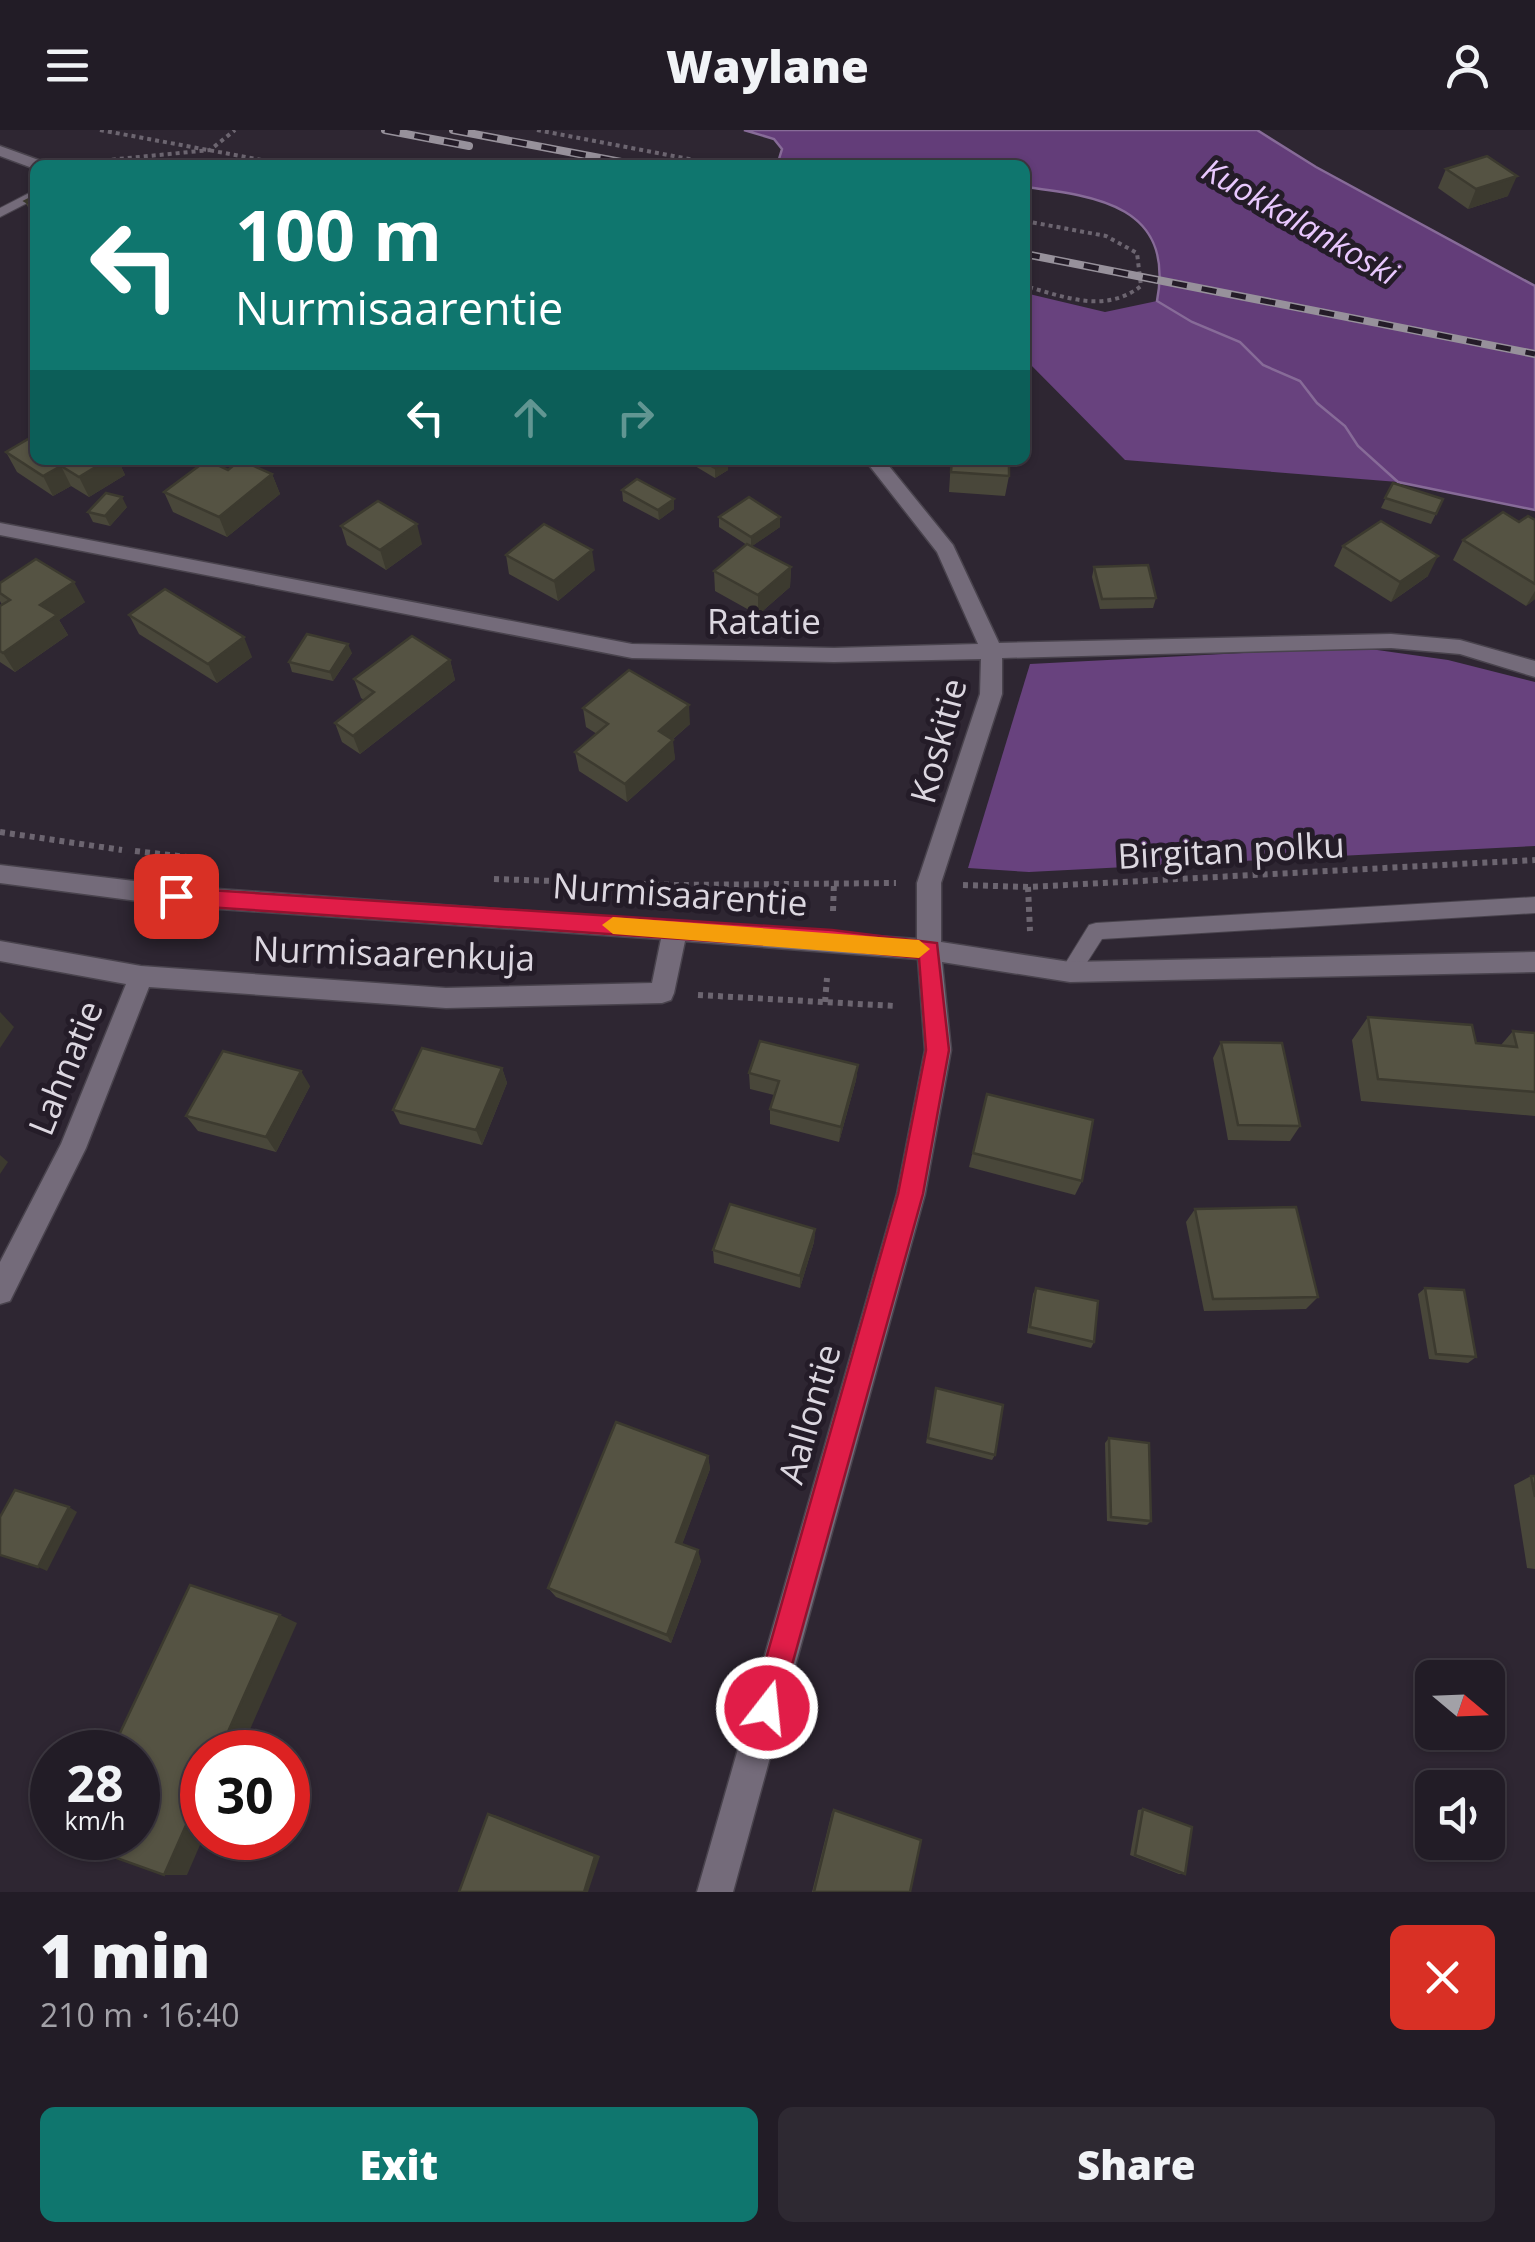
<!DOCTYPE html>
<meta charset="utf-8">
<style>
body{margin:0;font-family:"Open Sans",sans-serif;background:#2e2932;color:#f1f3f6;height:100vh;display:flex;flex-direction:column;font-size:38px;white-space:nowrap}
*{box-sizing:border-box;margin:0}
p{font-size:32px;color:#a2a1a7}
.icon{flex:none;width:55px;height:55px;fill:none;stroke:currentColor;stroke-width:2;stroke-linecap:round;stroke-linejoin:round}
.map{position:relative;height:1762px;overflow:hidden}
.panel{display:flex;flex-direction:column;background:#221c26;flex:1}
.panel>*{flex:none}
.hud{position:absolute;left:30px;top:30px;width:1000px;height:305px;border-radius:15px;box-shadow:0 2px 8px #0004,0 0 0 2px #3f3a43;background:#0f766e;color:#fff;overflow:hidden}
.needle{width:65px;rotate:109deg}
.buttons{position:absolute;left:1415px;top:1530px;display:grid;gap:20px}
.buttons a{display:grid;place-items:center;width:90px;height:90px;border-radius:15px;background:#221c26;box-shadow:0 2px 8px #0004,0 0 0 2px #3f3a43;font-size:50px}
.speed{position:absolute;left:30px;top:1600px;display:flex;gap:20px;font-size:50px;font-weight:700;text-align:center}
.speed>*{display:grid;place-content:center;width:130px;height:130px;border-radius:50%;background:#221c26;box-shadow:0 2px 8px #0004,0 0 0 2px #3f3a43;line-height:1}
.speed small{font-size:25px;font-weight:400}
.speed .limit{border:15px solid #d22;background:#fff;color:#111}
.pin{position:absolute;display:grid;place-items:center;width:85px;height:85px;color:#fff;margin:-42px;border-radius:20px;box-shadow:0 5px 15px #0006}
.me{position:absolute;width:110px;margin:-55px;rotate:16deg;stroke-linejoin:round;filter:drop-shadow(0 0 8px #0008)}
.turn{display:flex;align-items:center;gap:35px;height:210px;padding:0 40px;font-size:45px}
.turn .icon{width:130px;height:130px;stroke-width:2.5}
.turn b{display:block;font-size:70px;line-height:85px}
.lanes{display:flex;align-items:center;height:95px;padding:0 40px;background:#0003;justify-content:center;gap:50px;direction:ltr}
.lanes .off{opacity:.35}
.round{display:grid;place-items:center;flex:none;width:105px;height:105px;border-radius:15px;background:#2e2932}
.overview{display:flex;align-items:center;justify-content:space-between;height:170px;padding:0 40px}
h1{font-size:60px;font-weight:800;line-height:75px}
.primary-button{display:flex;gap:20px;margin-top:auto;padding:20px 40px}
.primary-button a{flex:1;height:115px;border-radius:15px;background:#0f766e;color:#fff;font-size:40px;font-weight:800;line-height:115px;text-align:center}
.primary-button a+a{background:#2e2932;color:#f1f3f6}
header{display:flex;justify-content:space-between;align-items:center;height:130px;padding:0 40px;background:#221c26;font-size:45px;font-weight:800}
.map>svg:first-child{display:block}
</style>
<header><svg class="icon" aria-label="menu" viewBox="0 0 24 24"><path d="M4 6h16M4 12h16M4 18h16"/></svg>Waylane<svg class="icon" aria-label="person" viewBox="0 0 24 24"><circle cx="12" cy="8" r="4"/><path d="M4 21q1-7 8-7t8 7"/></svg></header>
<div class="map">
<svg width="1535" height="1762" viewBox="0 0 1535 1762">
<rect width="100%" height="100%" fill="#2e2632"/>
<g fill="#68427e">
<path d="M 1025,163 L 1105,182 L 1157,171 L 1192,192 L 1240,212 L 1263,235 L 1300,251 L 1317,273 L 1345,296 L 1358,316 L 1398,352 L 1125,330 L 1025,229 Z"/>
<path d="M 1356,517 L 1448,530 L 1535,552 L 1535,716 L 1029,742 L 968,738 L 1030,534 Z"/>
</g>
<path fill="#633d79" stroke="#876b98" stroke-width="2.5" d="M 744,0 L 1257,0 L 1316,37 L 1535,156 L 1535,380 L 1398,352 L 1358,316 L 1345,296 L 1317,273 L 1300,251 L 1263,235 L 1240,212 L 1192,192 L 1157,171 C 1175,76 1097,66 1025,57 L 1025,35 L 802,35 L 779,29 L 782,19 L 774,9 Z"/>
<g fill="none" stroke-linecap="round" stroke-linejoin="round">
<defs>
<g id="service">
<path d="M 35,60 L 35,69 L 0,87 L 0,78 Z"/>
<path d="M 1535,767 L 1535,783 L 1102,809 L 1077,848 L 1063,848 L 1060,842 L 1089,795 L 1096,793 Z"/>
</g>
<g id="minor">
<path d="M 0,16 L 44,32 L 47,35 L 35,35 L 35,39 L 0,26 Z"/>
<path d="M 865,330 L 884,330 L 953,415 L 999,513 L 1391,504 L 1460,510 L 1535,531 L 1535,547 L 1460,524 L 1391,518 L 1002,528 L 1002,564 L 941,753 L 941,812 L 1070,832 L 1535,822 L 1535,842 L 1070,852 L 942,832 L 951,920 L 925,1064 L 733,1762 L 697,1762 L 897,1064 L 925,920 L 918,829 L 685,811 L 674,863 L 671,870 L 662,873 L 446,878 L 149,857 L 86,1018 L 10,1171 L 0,1174 L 0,1132 L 61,1014 L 126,854 L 0,831 L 0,811 L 141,836 L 446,858 L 652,853 L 661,809 L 176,776 L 0,753 L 0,735 L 176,756 L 917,809 L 917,753 L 980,564 L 981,529 L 834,532 L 632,528 L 0,405 L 0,393 L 632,514 L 834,518 L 978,514 L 937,422 Z"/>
</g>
</defs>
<use href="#service" stroke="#49434d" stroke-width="2"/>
<use href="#minor" stroke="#49434d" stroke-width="3"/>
<g stroke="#6c6570" stroke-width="4" stroke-dasharray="4 4" stroke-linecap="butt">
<path d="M 100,0 L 289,35"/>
<path d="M 537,0 L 721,35"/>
<path d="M 97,35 L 108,30 L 210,20 L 235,0"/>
<path d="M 1025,91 L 1106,106 L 1137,123 L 1141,156 C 1105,184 1065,167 1025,156"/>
</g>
<g stroke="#6c6570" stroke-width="6" stroke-dasharray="5 5" stroke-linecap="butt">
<path d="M 0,702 L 122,720"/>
<path d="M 135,721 L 187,727"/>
<path d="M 494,749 L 677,755 L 896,753"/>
<path d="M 963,755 L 1028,757 L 1535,730"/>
<path d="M 1028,757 L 1030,801"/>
<path d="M 833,781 L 834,752"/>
<path d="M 698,865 L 895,876"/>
<path d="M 825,872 L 827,848"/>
</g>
<use href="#service" fill="#746b7a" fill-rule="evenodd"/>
<use href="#minor" fill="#746b7a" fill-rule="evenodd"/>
<defs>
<g id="rail">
<path d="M 385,0 L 469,16"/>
<path d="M 453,0 L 637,35"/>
<path d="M 1025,124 L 1535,224"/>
</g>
</defs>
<use href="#rail" stroke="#97919b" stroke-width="8"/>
<use href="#rail" stroke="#241c28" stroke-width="5" stroke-dasharray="15" stroke-linecap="butt"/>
</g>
<g fill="#49473a">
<path d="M 1446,39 L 1508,66 L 1468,79 L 1438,58 Z"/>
<path d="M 35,66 L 35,92 L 25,71 Z"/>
<path d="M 6,322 L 35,330 L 118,330 L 125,345 L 89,367 L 71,356 L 53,366 L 17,342 Z"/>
<path d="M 685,330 L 728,330 L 728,340 L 715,348 Z"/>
<path d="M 951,330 L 1009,346 L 1005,366 L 949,362 Z"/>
<path d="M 228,340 L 272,344 L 280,364 L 227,407 L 173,382 L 164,362 Z"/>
<path d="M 1393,353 L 1443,369 L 1431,394 L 1381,378 Z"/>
<path d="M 622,360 L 674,379 L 659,390 L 623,371 Z"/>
<path d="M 127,377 L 110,396 L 93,392 L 88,382 Z"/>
<path d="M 719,387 L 780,397 L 752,416 L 791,437 L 790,457 L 758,485 L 715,461 L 714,441 L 747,415 L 719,397 Z"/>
<path d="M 1535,390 L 1535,469 L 1526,476 L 1453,430 L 1463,410 L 1519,392 Z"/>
<path d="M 341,396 L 422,414 L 386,440 L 347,415 Z"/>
<path d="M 1343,416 L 1428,446 L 1391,472 L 1334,436 Z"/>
<path d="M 506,425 L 595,440 L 558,471 L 509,444 Z"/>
<path d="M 1094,437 L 1156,468 L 1153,478 L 1100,479 L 1092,447 Z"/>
<path d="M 0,453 L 85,472 L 59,490 L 68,505 L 15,542 L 0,532 L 0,476 L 2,475 L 0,471 Z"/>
<path d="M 129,485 L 252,527 L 217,553 L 139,504 Z"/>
<path d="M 352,523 L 333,551 L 292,542 L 289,532 Z"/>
<path d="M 450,530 L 455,550 L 360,624 L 342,612 L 335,593 L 364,570 L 361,568 L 354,549 Z"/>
<path d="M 583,578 L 690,594 L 672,610 L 675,629 L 627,672 L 579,641 L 575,622 L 597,604 L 586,597 Z"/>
<path d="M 1368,887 L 1476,913 L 1501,915 L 1513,901 L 1535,903 L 1535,986 L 1361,971 L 1352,910 Z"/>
<path d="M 1221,912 L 1300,996 L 1290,1011 L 1228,1010 L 1213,928 Z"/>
<path d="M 858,935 L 856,950 L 839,1012 L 770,994 L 770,979 L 774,965 L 750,959 L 749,943 Z"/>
<path d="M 502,938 L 507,953 L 482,1015 L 400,994 L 393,980 Z"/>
<path d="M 310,956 L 276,1022 L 198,1001 L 186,986 Z"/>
<path d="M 987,964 L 1082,1051 L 1075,1065 L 969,1037 Z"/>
<path d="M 1195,1079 L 1318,1167 L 1306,1179 L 1204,1181 L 1186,1092 Z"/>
<path d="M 815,1099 L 814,1112 L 800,1158 L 714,1133 L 713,1120 Z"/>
<path d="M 1036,1158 L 1094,1212 L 1091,1218 L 1027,1203 L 1033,1164 Z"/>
<path d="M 1425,1158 L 1476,1227 L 1468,1233 L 1429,1229 L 1418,1164 Z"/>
<path d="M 936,1258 L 995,1325 L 992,1330 L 926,1313 Z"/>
<path d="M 1109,1308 L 1151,1391 L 1147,1395 L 1107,1391 L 1105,1313 Z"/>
<path d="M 708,1326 L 710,1339 L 682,1414 L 701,1431 L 671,1513 L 556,1467 L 548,1458 Z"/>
<path d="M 1531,1346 L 1535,1346 L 1535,1439 L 1527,1438 L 1514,1355 Z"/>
<path d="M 1143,1679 L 1185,1744 L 1179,1744 L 1130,1725 L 1138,1680 Z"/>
<path d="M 834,1680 L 910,1762 L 812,1762 L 832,1682 Z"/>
</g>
<g fill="#3c3a2f">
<path d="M 1517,46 L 1508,66 L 1468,79 L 1476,59 Z"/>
<path d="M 107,330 L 118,330 L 125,345 L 89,367 L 79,347 Z"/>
<path d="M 728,330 L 728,340 L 715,348 L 715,338 Z"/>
<path d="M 61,336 L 71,356 L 53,366 L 43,346 Z"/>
<path d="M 272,344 L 280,364 L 227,407 L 219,387 Z"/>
<path d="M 122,367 L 127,377 L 110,396 L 105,386 Z"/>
<path d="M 674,369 L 674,379 L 659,390 L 658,380 Z"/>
<path d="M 780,387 L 780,397 L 751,417 L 751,407 Z"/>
<path d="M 417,394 L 422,414 L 386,440 L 380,420 Z"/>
<path d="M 592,420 L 595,440 L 558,471 L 554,451 Z"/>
<path d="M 1438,426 L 1428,446 L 1391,472 L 1400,452 Z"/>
<path d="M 791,437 L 790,457 L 758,485 L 758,465 Z"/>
<path d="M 74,452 L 85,472 L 59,490 L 68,505 L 15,542 L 3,523 L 40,475 Z"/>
<path d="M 1535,461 L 1535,469 L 1526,476 Z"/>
<path d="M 244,507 L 252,527 L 217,553 L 208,534 Z"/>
<path d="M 348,514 L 352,523 L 333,551 L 330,542 Z"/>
<path d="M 450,530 L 455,550 L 360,624 L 353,606 Z"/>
<path d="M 689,575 L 690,594 L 660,620 L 659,601 Z"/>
<path d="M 673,610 L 675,629 L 627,672 L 625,654 Z"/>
<path d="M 0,882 L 14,897 L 0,918 Z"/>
<path d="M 858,935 L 856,950 L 839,1012 L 841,997 Z"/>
<path d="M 502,938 L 507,953 L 482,1015 L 476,1000 Z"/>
<path d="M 301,941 L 310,956 L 276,1022 L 266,1007 Z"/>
<path d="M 0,1025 L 8,1032 L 0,1044 Z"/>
<path d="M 815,1099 L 814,1112 L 800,1158 L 800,1146 Z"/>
<path d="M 708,1326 L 710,1339 L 679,1423 L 676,1412 Z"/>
<path d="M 69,1377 L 77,1382 L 47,1441 L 38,1437 Z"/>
<path d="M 698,1420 L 701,1431 L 671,1513 L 667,1505 Z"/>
<path d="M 280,1485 L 297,1493 L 240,1622 L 219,1622 Z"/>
<path d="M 202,1659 L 203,1708 L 187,1745 L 164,1745 Z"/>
<path d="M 488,1684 L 495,1685 L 600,1726 L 588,1762 L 584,1762 Z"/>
</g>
<g fill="#555343" stroke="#3c3a2f" stroke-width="2.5">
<path d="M 1487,26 L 1517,46 L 1476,59 L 1446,39 Z"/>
<path d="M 35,66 L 35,77 L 25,71 Z"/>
<path d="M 35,305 L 35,330 L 107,330 L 79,347 L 61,336 L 43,346 L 6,322 Z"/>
<path d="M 207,330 L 228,340 L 240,330 L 272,344 L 219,387 L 164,362 Z"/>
<path d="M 701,330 L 728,330 L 715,338 Z"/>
<path d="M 952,330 L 1009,330 L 1009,346 L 951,342 Z"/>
<path d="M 637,349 L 674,369 L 658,380 L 622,360 Z"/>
<path d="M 1393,353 L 1443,369 L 1436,384 L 1385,368 Z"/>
<path d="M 106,363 L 122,367 L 105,386 L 88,382 Z"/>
<path d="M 749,367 L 780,387 L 751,407 L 719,387 Z"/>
<path d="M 378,371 L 417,394 L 380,420 L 341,396 Z"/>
<path d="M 1503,382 L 1519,392 L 1528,386 L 1535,390 L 1535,454 L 1463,410 Z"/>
<path d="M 1381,391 L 1438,426 L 1400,452 L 1343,416 Z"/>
<path d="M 544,394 L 592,420 L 554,451 L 506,425 Z"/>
<path d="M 747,414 L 791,437 L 758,465 L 714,441 Z"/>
<path d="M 36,429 L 74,452 L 40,475 L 57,485 L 3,523 L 0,521 L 0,476 L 10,470 L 0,463 L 0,453 Z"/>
<path d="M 1148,435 L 1156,468 L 1102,469 L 1094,437 Z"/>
<path d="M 165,459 L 244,507 L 208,534 L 129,485 Z"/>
<path d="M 307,504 L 348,514 L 330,542 L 289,532 Z"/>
<path d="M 412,506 L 450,530 L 353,606 L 335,593 L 374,562 L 354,549 Z"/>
<path d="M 629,540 L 689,575 L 659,601 L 673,610 L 625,654 L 575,622 L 608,594 L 583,578 Z"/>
<path d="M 1368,887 L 1472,895 L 1476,913 L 1517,917 L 1513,901 L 1535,903 L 1535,962 L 1378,949 Z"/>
<path d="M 760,911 L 858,935 L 841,997 L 770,979 L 779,951 L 749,943 Z"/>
<path d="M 1221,912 L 1282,913 L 1300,996 L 1238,995 Z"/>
<path d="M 422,918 L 502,938 L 476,1000 L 393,980 Z"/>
<path d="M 223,921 L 301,941 L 266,1007 L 186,986 Z"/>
<path d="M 987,964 L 1093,990 L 1082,1051 L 973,1023 Z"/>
<path d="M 730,1074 L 815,1099 L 800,1146 L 713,1120 Z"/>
<path d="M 1296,1077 L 1318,1167 L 1213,1169 L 1195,1079 Z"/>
<path d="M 1036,1158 L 1098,1171 L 1094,1212 L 1030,1197 Z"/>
<path d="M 1425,1158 L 1464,1160 L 1476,1227 L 1436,1224 Z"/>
<path d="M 936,1258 L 1003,1275 L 995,1325 L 928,1308 Z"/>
<path d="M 616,1292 L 708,1326 L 676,1412 L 698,1420 L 667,1505 L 548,1458 Z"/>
<path d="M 1109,1308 L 1149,1313 L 1151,1391 L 1111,1387 Z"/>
<path d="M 1531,1346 L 1535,1346 L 1535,1367 Z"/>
<path d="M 15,1360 L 69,1377 L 38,1437 L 0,1425 L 0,1387 Z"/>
<path d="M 190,1455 L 280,1485 L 219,1622 L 202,1622 L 202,1659 L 164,1745 L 69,1711 L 70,1708 L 138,1708 L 138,1622 L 111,1622 Z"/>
<path d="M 1143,1679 L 1192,1697 L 1185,1744 L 1135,1725 Z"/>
<path d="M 834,1680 L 921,1710 L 910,1762 L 814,1762 Z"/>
<path d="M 488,1684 L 595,1726 L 584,1762 L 459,1762 Z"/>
</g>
<path fill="#e11d48" stroke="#92132f" stroke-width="2.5" d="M 176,758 L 832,800 L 937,813 L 949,920 L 923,1064 L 777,1589 L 767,1593 L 756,1589 L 752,1578 L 898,1064 L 926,920 L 919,828 L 832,819 L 176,775 L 165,766 Z"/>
<path fill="#f59e0b" d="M 613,787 L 919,810 L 930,819 L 919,828 L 613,804 L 602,795 Z"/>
<g text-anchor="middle" stroke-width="10" stroke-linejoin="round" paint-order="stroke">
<g font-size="32" font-style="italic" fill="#e9c8fe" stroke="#241c28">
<text transform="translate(1300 92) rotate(30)" y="11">Kuokkalankoski</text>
</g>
<g font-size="35" fill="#dcd7e0" stroke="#241c28">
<text x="764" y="504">Ratatie</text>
<text transform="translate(939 611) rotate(-75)" y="12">Koskitie</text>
<text transform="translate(1231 721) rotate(-3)" y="12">Birgitan polku</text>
<text transform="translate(680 765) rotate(4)" y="12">Nurmisaarentie</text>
<text transform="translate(394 824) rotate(2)" y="12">Nurmisaarenkuja</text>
<text transform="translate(66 938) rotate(-68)" y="12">Lahnatie</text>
<text transform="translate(810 1284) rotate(-74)" y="12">Aallontie</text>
</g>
</g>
</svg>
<div class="buttons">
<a><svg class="needle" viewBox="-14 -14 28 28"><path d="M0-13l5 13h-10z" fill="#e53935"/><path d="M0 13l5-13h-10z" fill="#a2a1a7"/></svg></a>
<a><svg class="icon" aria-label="sound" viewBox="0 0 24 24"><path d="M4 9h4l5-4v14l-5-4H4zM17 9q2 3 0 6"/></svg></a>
</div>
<div class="speed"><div>28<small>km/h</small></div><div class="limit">30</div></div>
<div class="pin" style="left:176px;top:766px;background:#d93025"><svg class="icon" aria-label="arrive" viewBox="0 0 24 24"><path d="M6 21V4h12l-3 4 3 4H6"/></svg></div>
<svg class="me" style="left:767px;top:1578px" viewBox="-20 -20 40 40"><circle r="17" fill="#e11d48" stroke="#fff" stroke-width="3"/><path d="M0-11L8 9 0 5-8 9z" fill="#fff"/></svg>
<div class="hud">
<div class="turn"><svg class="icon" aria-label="left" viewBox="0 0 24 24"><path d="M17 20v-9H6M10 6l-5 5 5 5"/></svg><div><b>100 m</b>Nurmisaarentie</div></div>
<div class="lanes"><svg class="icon" aria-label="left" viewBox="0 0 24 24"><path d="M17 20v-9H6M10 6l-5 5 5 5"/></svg><svg class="icon off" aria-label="ahead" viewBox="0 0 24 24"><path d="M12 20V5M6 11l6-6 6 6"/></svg><svg class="icon off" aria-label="right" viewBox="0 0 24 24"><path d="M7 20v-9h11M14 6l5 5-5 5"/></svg></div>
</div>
</div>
<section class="panel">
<div class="overview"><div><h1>1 min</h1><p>210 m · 16:40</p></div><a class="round" style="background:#d93025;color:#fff"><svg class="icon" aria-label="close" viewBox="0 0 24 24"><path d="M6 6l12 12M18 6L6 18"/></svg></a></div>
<div class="primary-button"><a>Exit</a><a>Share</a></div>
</section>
